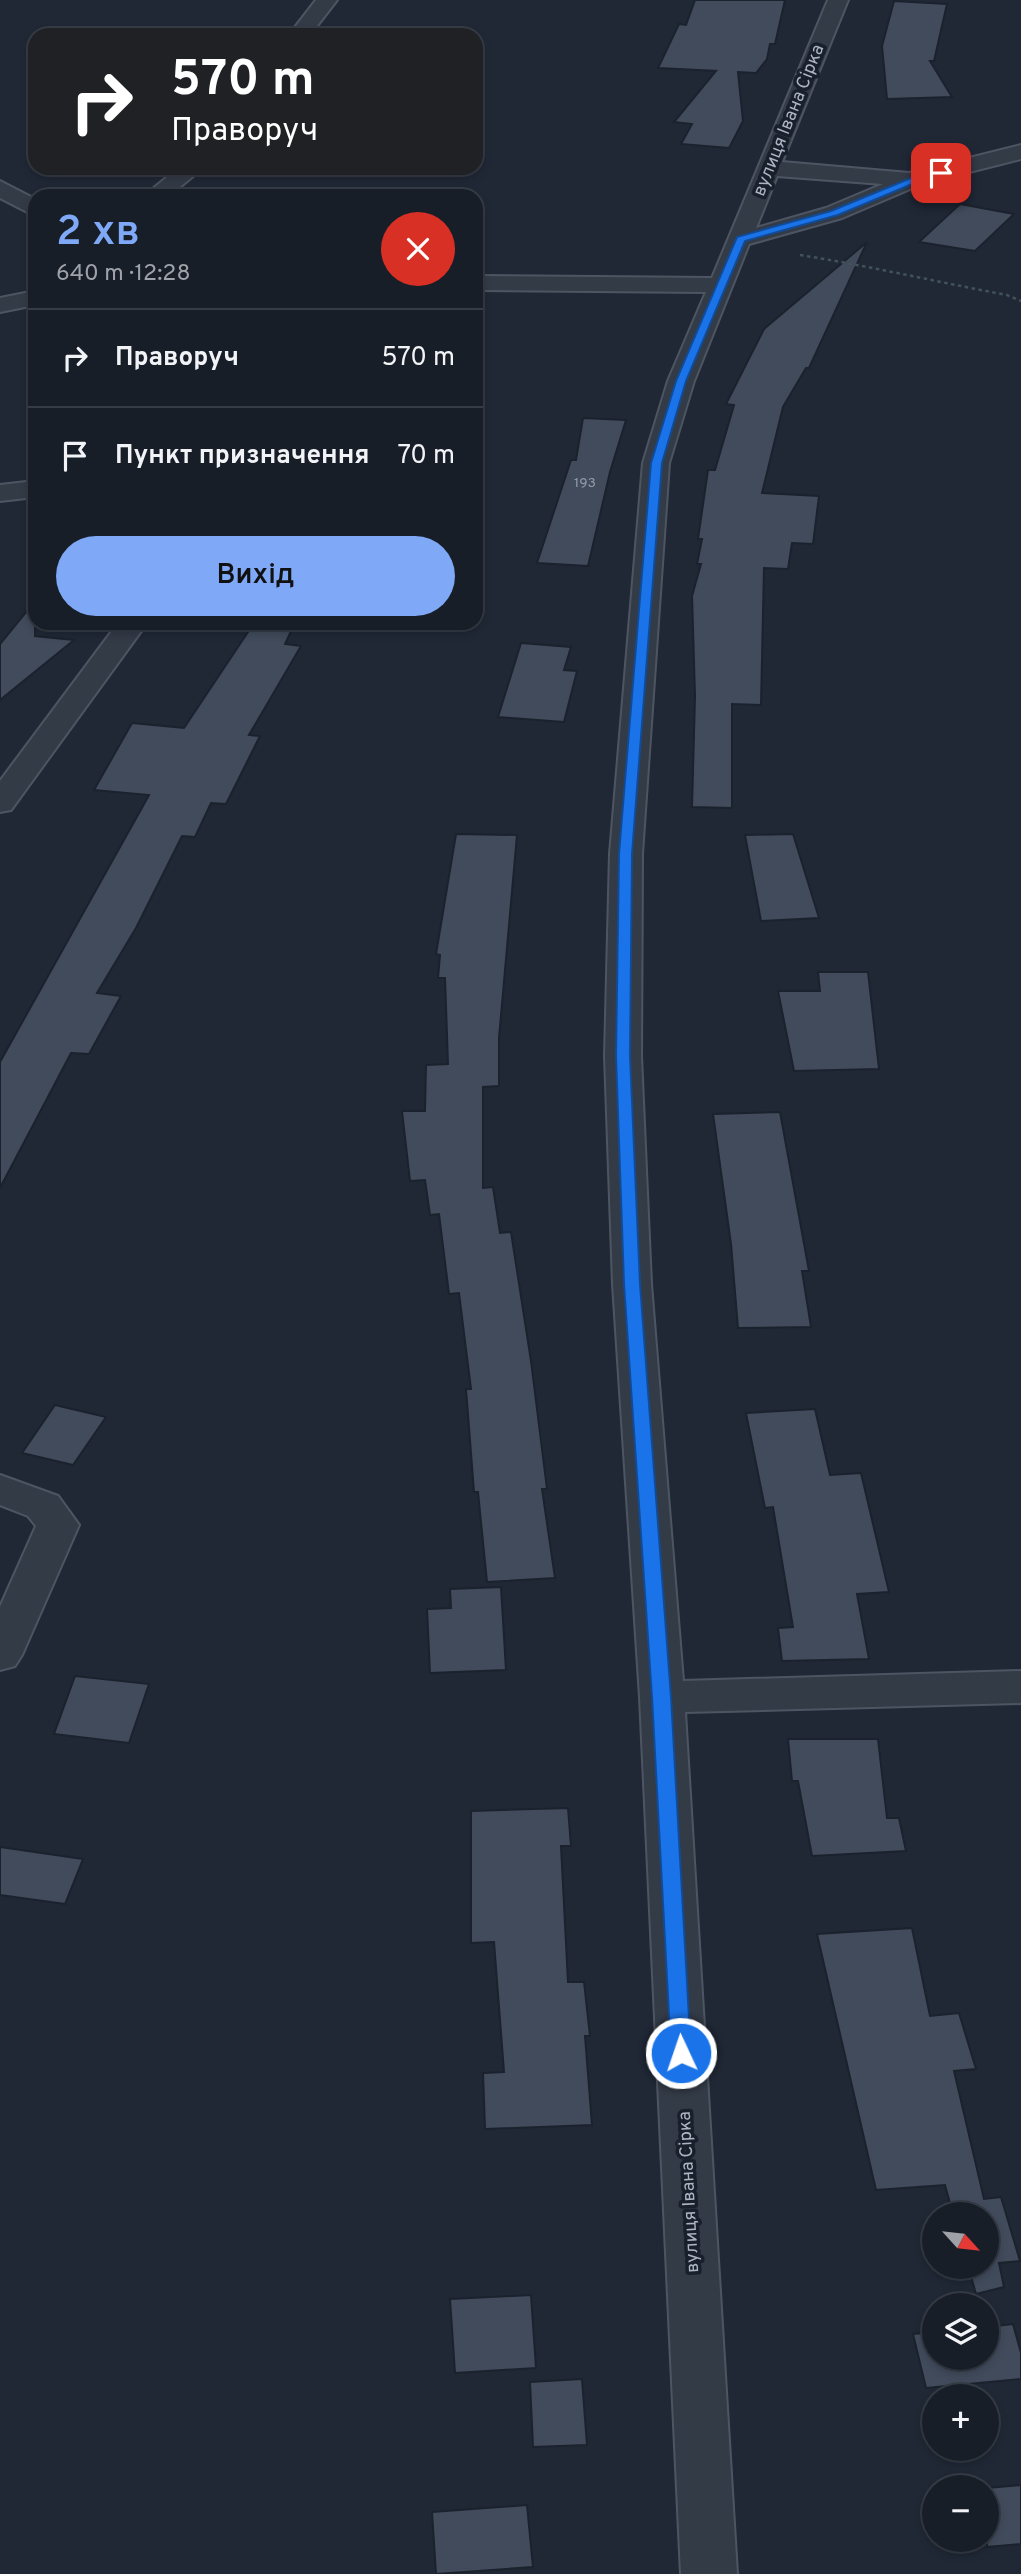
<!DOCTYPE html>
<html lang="uk">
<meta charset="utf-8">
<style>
body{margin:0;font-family:Overpass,sans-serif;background:#212730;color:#f1f3f6;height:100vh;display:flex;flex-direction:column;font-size:26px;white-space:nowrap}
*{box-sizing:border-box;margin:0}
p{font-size:23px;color:#9fa2a8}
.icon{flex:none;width:38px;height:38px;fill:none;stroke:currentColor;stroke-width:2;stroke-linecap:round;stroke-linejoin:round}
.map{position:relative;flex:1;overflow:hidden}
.panel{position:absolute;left:28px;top:189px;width:455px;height:441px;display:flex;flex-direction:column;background:#181e28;border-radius:21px;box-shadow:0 4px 10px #0003,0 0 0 2px #363c45}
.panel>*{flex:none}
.top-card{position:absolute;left:28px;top:28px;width:455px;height:147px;border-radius:21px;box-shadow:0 4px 10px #0003,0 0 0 2px #363c45;background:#202124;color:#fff;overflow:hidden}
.needle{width:46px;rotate:117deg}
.buttons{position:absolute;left:922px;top:2202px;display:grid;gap:14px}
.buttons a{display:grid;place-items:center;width:77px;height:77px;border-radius:50%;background:#181e28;box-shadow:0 4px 10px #0003,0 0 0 2px #363c45;font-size:35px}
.pin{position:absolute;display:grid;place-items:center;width:60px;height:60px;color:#fff;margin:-30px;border-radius:14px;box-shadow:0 4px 10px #0006}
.me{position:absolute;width:77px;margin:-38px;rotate:357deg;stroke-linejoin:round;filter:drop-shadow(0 0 5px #0008)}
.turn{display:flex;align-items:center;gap:24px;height:147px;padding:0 28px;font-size:32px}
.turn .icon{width:91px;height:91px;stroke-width:2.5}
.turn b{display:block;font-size:49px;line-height:60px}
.round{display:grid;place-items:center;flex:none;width:74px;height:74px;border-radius:37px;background:#212730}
.overview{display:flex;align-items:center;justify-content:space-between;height:119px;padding:0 28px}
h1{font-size:42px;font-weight:600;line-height:52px;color:#7fa9f7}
.cta{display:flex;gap:14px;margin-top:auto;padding:14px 28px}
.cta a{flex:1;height:80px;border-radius:42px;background:#7fa9f7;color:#111;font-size:28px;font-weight:600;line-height:80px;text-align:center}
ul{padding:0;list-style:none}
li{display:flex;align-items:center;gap:21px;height:98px;padding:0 28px;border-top:2px solid #363c45}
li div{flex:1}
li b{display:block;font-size:26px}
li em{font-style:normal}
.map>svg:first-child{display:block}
</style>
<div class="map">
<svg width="1021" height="2574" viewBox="0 0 1021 2574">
<rect width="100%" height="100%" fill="#202836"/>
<g fill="#414b5c" stroke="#1b222d" stroke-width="2">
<path d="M 695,0 L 785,0 L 775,44 L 770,44 L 767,59 L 756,73 L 738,72 L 743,121 L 729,148 L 681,144 L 692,124 L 674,122 L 716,71 L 658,68 L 679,24 L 686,25 Z"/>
<path d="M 894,1 L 947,4 L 934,61 L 930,61 L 952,97 L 887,99 L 882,46 Z"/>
<path d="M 960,204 L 1014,214 L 975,251 L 919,242 Z"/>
<path d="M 867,242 L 809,368 L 806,368 L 783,407 L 762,493 L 819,496 L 813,544 L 792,543 L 788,569 L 764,568 L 761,705 L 732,704 L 732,808 L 692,807 L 695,696 L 692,596 L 701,564 L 697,564 L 702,539 L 698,539 L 708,470 L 715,470 L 734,405 L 726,404 L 764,329 Z"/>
<path d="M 583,418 L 626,420 L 610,472 L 588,566 L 537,563 L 571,460 L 576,460 Z"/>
<path d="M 35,601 L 35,636 L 74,640 L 0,700 L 0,644 Z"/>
<path d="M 254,623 L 295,623 L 285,644 L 301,646 L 249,735 L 260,736 L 226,804 L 211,803 L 195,837 L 182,836 L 136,928 L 97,993 L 121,996 L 89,1054 L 71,1053 L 0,1188 L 0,1062 L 149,795 L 94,790 L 132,723 L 184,728 Z"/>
<path d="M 521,643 L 571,647 L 564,670 L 577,671 L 564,722 L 498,717 Z"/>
<path d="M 456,834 L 517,835 L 499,1038 L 499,1086 L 483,1087 L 483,1188 L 493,1187 L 500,1233 L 511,1232 L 531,1361 L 547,1489 L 542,1489 L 555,1578 L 487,1582 L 478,1492 L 474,1492 L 466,1389 L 471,1389 L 459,1293 L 449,1294 L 439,1214 L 430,1215 L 425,1180 L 410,1181 L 402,1111 L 425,1111 L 426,1065 L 448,1064 L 445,978 L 438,978 L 440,955 L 436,954 Z"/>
<path d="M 793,834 L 819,918 L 761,921 L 745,835 Z"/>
<path d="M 818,972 L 868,972 L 879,1069 L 794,1071 L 778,991 L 820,991 Z"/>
<path d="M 780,1112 L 809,1271 L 802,1271 L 811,1327 L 738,1328 L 731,1244 L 713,1114 Z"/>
<path d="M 55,1405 L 106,1417 L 73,1465 L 22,1453 Z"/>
<path d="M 815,1409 L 830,1475 L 861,1473 L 889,1592 L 857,1594 L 869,1659 L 782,1661 L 778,1628 L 793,1627 L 773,1507 L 765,1508 L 746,1413 Z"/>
<path d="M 501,1587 L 506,1670 L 430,1673 L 427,1609 L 451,1608 L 450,1589 Z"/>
<path d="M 75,1676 L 149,1684 L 129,1743 L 54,1734 Z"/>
<path d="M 788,1739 L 878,1739 L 887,1818 L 899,1818 L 906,1851 L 812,1856 L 798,1781 L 792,1781 Z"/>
<path d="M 568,1808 L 571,1846 L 561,1846 L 568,1982 L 584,1982 L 590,2036 L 585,2036 L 592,2125 L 485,2129 L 483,2073 L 504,2072 L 494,1942 L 471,1943 L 471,1811 Z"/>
<path d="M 0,1847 L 83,1859 L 65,1904 L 0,1895 Z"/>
<path d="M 912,1928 L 930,2016 L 959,2013 L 976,2069 L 954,2071 L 984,2199 L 1001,2197 L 1020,2261 L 999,2263 L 1004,2287 L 976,2294 L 968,2266 L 987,2266 L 987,2214 L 953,2214 L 945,2185 L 876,2190 L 817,1934 Z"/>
<path d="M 531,2295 L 536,2368 L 455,2373 L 450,2299 Z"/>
<path d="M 1013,2324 L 1021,2353 L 1021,2379 L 926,2388 L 913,2334 L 934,2332 L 934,2357 L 987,2357 L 987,2327 Z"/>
<path d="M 582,2379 L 587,2445 L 533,2447 L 530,2382 Z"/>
<path d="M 1021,2485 L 1021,2544 L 987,2547 L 987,2488 Z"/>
<path d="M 527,2505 L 533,2567 L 436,2574 L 432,2512 Z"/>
</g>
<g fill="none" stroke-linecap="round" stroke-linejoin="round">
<defs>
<g id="minor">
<path d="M 316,0 L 337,0 L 310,35 L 289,35 Z"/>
<path d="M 828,0 L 848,0 L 782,162 L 909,173 L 1021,145 L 1021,159 L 922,184 L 842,218 L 749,244 L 694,381 L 669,463 L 642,854 L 641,1056 L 651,1284 L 683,1681 L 1021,1671 L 1021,1703 L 685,1712 L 737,2574 L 681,2574 L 640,1697 L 613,1284 L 605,1056 L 610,854 L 643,463 L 668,381 L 706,292 L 476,290 L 476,276 L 712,278 ZM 777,176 L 883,184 L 826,208 L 756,228 Z"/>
<path d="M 178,168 L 203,168 L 169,196 L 144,196 Z"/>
<path d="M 0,181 L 35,199 L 35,216 L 0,198 Z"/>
<path d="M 35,291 L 35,305 L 0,312 L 0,298 Z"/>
<path d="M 35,481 L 35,497 L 0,501 L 0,485 Z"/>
<path d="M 118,623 L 147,623 L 11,810 L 0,812 L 0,781 Z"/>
<path d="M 0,1475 L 58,1496 L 79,1525 L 22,1655 L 15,1666 L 0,1670 L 0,1607 L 36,1526 L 28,1516 L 0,1505 Z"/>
</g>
</defs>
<use href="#minor" stroke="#4e5562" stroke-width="4"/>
<path stroke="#415357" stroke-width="2.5" stroke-dasharray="3.5 3.5" stroke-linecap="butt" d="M 800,255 C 870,266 937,282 1007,295 L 1021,301"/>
<use href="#minor" fill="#333b47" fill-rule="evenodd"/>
</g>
<path fill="#1a73e8" stroke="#114b97" stroke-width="2" d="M 941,170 L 944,175 L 917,182 L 838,215 L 745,241 L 686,381 L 662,463 L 632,854 L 630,1056 L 640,1284 L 671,1697 L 691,2053 L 688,2059 L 674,2059 L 671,2053 L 652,1697 L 624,1284 L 616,1056 L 619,854 L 651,463 L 676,381 L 737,237 L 831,211 L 911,178 Z"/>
<g text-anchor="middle" stroke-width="7" stroke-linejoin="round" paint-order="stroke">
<g font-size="14" fill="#929aaa">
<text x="585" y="487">193</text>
</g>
<g font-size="18" fill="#adb5c4" stroke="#19202b">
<text transform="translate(788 120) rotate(-68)" y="6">вулиця Івана Сірка</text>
<text transform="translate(688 2192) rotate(-93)" y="6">вулиця Івана Сірка</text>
</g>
</g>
</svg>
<div class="buttons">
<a><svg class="needle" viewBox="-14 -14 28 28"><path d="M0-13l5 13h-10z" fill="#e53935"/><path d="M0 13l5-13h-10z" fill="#9fa2a8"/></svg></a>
<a><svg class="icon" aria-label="layers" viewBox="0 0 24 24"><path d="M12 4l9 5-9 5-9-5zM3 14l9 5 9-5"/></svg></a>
<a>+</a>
<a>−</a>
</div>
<div class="pin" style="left:941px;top:173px;background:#d93025"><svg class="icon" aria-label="arrive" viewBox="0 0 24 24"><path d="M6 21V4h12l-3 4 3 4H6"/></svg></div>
<svg class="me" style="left:681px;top:2053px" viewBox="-20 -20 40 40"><circle r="17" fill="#1a73e8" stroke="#fff" stroke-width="3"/><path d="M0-11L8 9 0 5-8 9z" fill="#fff"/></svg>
<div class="top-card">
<div class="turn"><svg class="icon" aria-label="right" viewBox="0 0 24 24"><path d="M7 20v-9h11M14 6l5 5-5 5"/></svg><div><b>570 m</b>Праворуч</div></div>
</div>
<section class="panel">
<div class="overview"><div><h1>2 хв</h1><p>640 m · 12:28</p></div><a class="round" style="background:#d93025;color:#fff"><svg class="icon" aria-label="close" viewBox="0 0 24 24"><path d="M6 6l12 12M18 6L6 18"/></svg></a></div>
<ul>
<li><svg class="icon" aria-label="right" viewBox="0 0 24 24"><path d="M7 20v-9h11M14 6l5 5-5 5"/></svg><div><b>Праворуч</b></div><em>570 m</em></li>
<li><svg class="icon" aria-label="arrive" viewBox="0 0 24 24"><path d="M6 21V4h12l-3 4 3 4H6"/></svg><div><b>Пункт призначення</b></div><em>70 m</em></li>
</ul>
<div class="cta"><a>Вихід</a></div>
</section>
</div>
